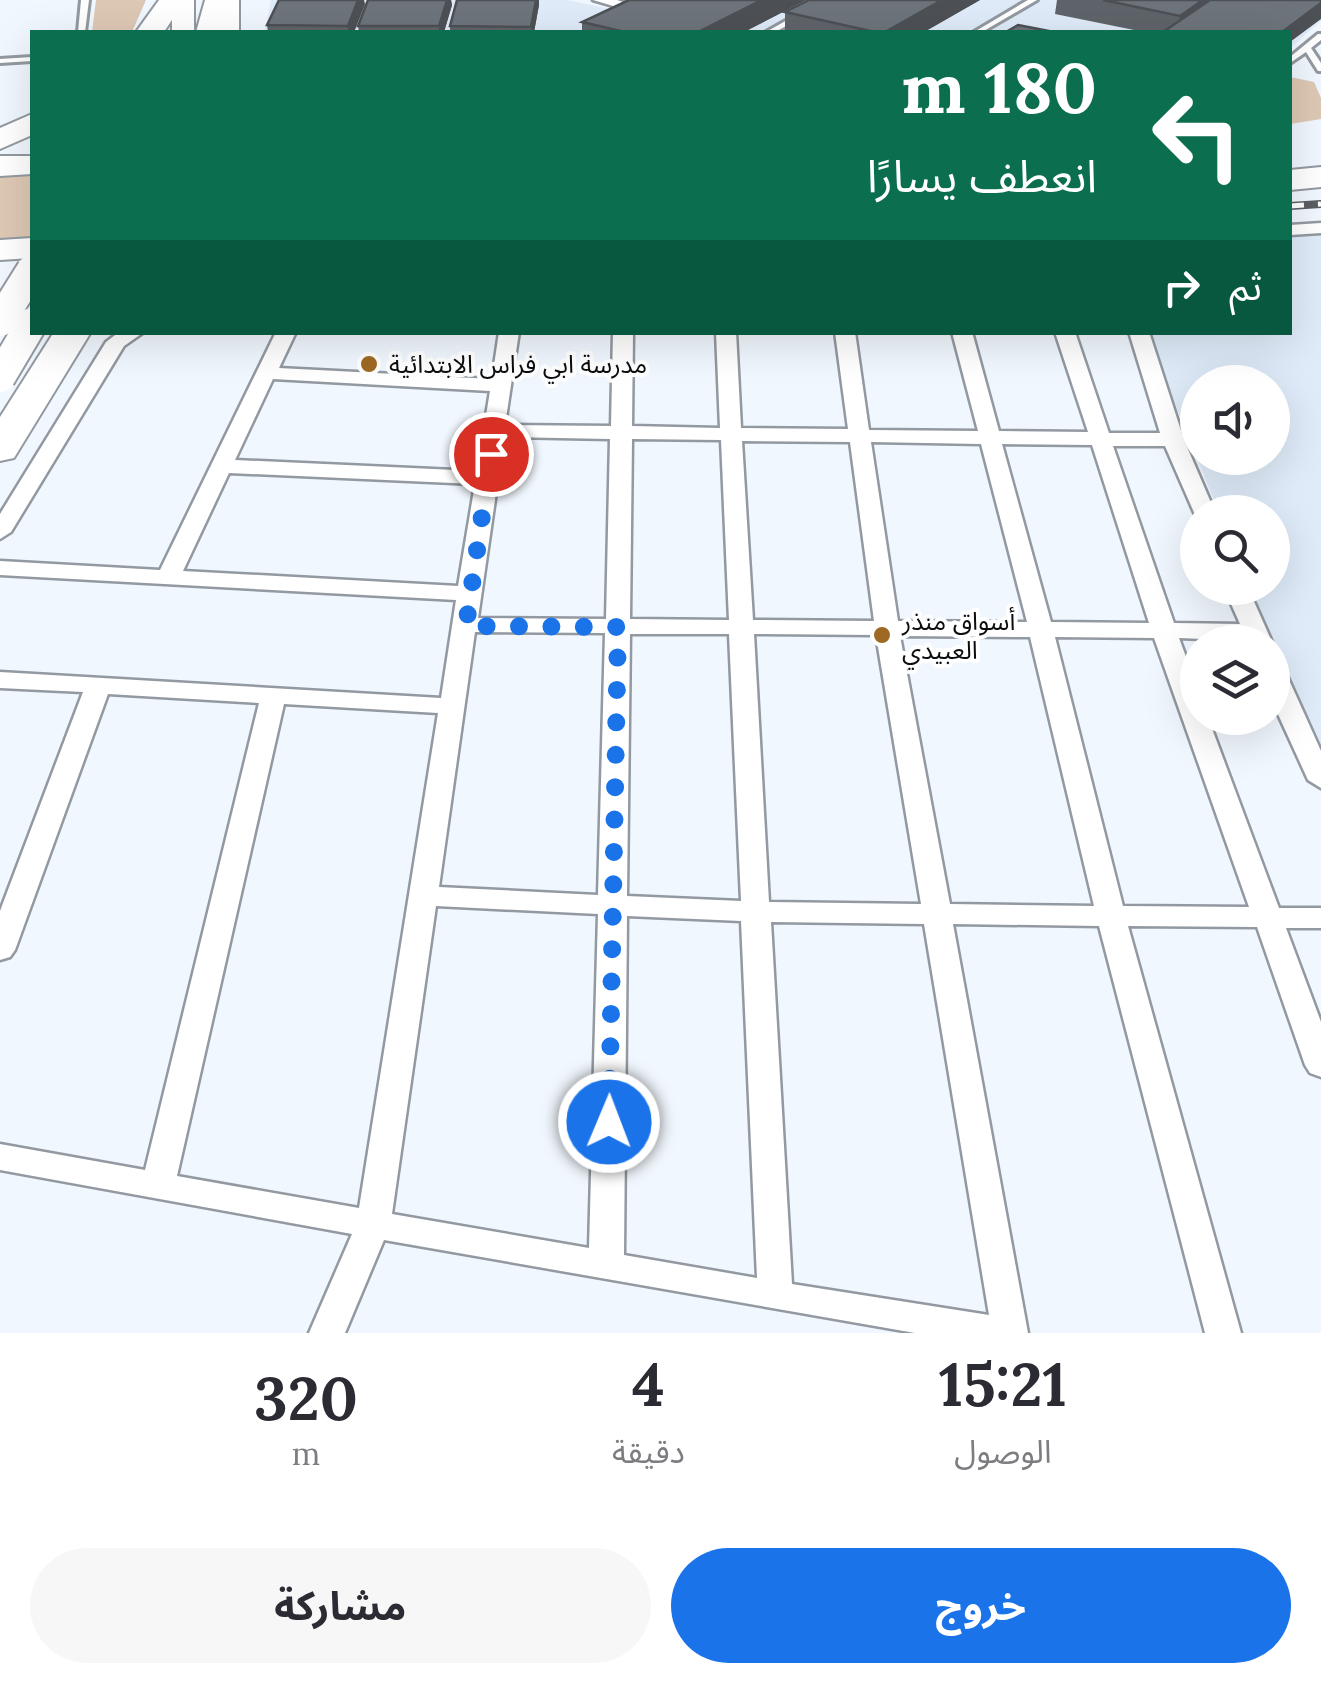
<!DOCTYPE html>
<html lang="ar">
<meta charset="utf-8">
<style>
body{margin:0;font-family:Lora,"Noto Sans Arabic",serif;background:#f7f7f7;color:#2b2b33;direction:rtl;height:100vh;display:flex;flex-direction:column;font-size:38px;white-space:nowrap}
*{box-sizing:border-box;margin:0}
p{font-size:32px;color:#7c7c81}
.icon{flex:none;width:55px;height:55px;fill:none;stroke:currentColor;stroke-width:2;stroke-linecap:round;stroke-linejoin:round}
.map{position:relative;height:1333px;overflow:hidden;direction:ltr}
.side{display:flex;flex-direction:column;background:#fff;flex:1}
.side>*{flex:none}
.banner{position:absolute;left:30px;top:30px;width:1262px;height:305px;border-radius:0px;box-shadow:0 10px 40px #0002;direction:rtl;background:#0b6e4f;color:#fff;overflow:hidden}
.fabs{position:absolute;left:1180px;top:365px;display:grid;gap:20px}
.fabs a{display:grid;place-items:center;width:110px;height:110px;border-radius:50%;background:#fff;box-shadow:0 10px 40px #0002;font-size:50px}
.pin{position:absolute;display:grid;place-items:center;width:85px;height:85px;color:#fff;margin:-42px;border:5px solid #fff;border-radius:50%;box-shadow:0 2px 10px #0007}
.me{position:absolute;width:110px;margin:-55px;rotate:1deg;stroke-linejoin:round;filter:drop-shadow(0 0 8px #0008)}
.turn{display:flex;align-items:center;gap:35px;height:210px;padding:0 30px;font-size:45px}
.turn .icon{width:130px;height:130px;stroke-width:2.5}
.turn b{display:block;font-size:70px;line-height:85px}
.then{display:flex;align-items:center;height:95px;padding:0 30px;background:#0003;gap:20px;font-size:38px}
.eta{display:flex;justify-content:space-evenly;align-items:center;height:170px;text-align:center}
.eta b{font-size:60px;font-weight:700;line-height:70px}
.button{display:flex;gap:20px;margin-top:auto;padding:20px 30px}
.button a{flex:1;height:115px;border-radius:60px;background:#1a73e8;color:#fff;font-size:40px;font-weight:700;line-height:115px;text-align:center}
.button a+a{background:#f7f7f7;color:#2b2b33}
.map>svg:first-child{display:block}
</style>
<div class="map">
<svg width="1321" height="1333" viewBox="0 0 1321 1333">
<rect width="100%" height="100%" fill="#f1f7fe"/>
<g fill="#dfebf9" fill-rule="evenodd">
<path d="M 271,0 L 568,0 L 619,11 L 644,0 L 1321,0 L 1321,21 L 1290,48 L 1290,32 L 265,32 Z"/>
<path d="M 1321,228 L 1321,763 L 1250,588 L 1272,588 L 1272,512 L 1219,512 L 1146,333 L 1290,332 L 1290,230 ZM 1198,382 L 1272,382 L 1272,458 L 1198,458 Z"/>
</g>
<g fill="#ddc8b4">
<path d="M 96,0 L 146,0 L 132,32 L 92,32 Z"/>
<path d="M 1290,77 L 1314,82 L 1321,98 L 1321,119 L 1290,124 Z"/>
<path d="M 0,172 L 32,172 L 32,235 L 28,241 L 0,243 Z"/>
</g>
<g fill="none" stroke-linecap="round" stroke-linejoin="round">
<defs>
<g id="lane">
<path d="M 81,0 L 89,0 L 85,32 L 78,32 Z"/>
<path d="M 1028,0 L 1037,0 L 982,32 L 974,32 Z"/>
<path d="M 796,15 L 803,17 L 775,32 L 766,32 Z"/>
<path d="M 1318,34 L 1321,34 L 1321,40 L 1311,48 L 1321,63 L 1321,71 L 1318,71 L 1306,52 L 1290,63 L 1290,57 Z"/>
<path d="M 32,57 L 32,61 L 0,63 L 0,59 Z"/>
</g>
<g id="street">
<path d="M 593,0 L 617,0 L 644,9 L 637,13 Z"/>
<path d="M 1321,223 L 1321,233 L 1290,235 L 1290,225 Z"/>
<path d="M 119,332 L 144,332 L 124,346 L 11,532 L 0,539 L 0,514 L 106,342 Z"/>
<path d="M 276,332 L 296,332 L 279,368 L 492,379 L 499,332 L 519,332 L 505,425 L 611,426 L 613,332 L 633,332 L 632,426 L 720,428 L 716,332 L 736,332 L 741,428 L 848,429 L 835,332 L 855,332 L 869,430 L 978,431 L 952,332 L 972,332 L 999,431 L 1088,432 L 1055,332 L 1075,332 L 1109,433 L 1160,433 L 1129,332 L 1149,332 L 1184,440 L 1215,512 L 1198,512 L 1196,517 L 1165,446 L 1113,446 L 1174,623 L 1240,624 L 1224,588 L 1248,588 L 1272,642 L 1179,638 L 1198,689 L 1198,718 L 1208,718 L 1279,908 L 1321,908 L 1321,928 L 1286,928 L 1321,1022 L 1321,1077 L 1310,1073 L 1305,1065 L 1257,927 L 1128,926 L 1241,1333 L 1205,1333 L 1099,926 L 953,924 L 1028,1333 L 915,1333 L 384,1240 L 345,1333 L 309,1333 L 352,1234 L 0,1170 L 0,1144 L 145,1170 L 259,703 L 108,694 L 15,950 L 10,957 L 0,960 L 0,911 L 83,692 L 0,688 L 0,672 L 441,698 L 456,600 L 0,575 L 0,561 L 160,570 ZM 273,379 L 490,391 L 477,471 L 235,460 ZM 504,437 L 610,439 L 606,619 L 478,618 ZM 632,439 L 721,440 L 729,620 L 630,619 ZM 742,441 L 850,442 L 874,621 L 753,620 ZM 871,442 L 981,444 L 1027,622 L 898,621 ZM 1002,444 L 1092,445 L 1149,623 L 1051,622 ZM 229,473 L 475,484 L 458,586 L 183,571 ZM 475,632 L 605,633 L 598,895 L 439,887 ZM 630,634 L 729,634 L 741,901 L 627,896 ZM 754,634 L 876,635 L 921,904 L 769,902 ZM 900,636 L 1030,637 L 1094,906 L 950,904 ZM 1055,637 L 1154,638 L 1249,907 L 1123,906 ZM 284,704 L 438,713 L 359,1208 L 177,1176 ZM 436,906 L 598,914 L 589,1248 L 392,1214 ZM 627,916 L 741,921 L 757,1278 L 624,1255 ZM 771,922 L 924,924 L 989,1315 L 792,1284 Z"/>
<path d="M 1272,664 L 1285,671 L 1321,751 L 1321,788 L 1308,780 L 1272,701 Z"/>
</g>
<g id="secondary">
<rect x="172" y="0" width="22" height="32"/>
<path d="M 205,0 L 227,0 L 218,32 L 196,32 Z"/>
</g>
<g id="highway">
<path d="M 159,0 L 185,0 L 164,32 L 136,32 Z"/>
<path d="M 213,0 L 239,0 L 239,32 L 211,32 Z"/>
<path d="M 32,114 L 32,135 L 0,149 L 0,128 Z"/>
<path d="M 0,156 L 32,156 L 32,174 L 0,176 Z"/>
<path d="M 1321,167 L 1321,187 L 1290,190 L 1290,170 Z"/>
<path d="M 32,238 L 32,258 L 0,260 L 0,240 Z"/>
<path d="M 54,332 L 91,332 L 14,458 L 0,461 L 0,417 Z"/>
</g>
</defs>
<use href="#lane" stroke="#9299a0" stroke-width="6"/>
<use href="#street" stroke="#9299a0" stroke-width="5"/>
<use href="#secondary" stroke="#9299a0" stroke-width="4"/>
<use href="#highway" stroke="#9299a0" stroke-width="4"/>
<use href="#lane" fill="#fff" fill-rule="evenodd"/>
<use href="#street" fill="#fff" fill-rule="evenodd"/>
<use href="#secondary" fill="#fff" fill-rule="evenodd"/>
<use href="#highway" fill="#fff" fill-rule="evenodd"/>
<defs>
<path id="rail" d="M 1290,206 L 1321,204"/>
</defs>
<use href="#rail" stroke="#5a5d61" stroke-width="8"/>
<use href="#rail" stroke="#fff" stroke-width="5" stroke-dasharray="14" stroke-linecap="butt"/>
<defs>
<g id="secondary-bridge">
<path d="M 0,321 L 32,270"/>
<path d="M 0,377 L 32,323"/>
</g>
</defs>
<use href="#secondary-bridge" stroke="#9299a0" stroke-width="34" stroke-linecap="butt"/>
<use href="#secondary-bridge" stroke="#fff" stroke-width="30"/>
</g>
<g fill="#5f646a">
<path d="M 368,0 L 451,0 L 452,5 L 444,32 L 359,32 L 358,26 Z"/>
<path d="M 629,0 L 806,0 L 744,32 L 582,32 L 582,22 Z"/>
<path d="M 809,0 L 980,0 L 924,32 L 785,32 L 785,12 Z"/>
<path d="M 1057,0 L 1321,0 L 1290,32 L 1144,32 L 1055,14 Z"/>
<path d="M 365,4 L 354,32 L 268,32 L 267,25 Z"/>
<path d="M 539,5 L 534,32 L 450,32 L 450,26 Z"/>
</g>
<g fill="#4d5156">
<path d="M 358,0 L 364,0 L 365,4 L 354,32 L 348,32 L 348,26 Z"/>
<path d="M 447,0 L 451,0 L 452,5 L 444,32 L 439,32 L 439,26 Z"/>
<path d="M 536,0 L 539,0 L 539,5 L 534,32 L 531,32 Z"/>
<path d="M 762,0 L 806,0 L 744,32 L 698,32 Z"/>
<path d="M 942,0 L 980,0 L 924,32 L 885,32 Z"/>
<path d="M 1203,0 L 1233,0 L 1178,32 L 1180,16 Z"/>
<path d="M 1321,3 L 1321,19 L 1290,42 L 1290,32 L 1282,32 Z"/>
</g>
<g fill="#6e747b" stroke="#4d5156" stroke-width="2.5">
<path d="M 279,0 L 358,0 L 348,26 L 267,25 Z"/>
<path d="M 368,0 L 447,0 L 439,26 L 358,26 Z"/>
<path d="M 457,0 L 536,0 L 531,27 L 450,26 Z"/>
<path d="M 629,0 L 762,0 L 698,32 L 625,32 L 582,22 Z"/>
<path d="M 809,0 L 942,0 L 885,32 L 875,32 L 785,12 Z"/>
<path d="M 1103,0 L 1203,0 L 1180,16 Z"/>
<path d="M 1210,0 L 1321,0 L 1321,3 L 1282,32 L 1163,32 Z"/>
<path d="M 1018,25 L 1054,32 L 1006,32 Z"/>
</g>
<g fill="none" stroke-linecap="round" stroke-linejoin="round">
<path stroke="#1a73e8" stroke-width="18" stroke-dasharray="0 32.4" d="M 491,454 L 466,626 L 618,627 L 609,1122"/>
</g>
<g fill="#9f6923" stroke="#fff" stroke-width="4">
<circle cx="369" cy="364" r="10"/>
<circle cx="882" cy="635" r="10"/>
</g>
<g text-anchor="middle" stroke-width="8" stroke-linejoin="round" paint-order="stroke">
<g font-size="25" fill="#0b0d0f" stroke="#fff" text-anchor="start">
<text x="389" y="373">مدرسة ابي فراس الابتدائية</text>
<text x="902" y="630">أسواق منذر<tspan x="902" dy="29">العبيدي</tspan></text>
</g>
</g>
</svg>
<div class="fabs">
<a><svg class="icon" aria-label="sound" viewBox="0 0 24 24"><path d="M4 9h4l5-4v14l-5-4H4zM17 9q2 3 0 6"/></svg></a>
<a><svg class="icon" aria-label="search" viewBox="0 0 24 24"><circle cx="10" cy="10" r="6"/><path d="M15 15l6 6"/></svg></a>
<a><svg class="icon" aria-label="layers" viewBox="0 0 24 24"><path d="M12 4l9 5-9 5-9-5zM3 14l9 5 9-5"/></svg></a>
</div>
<div class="pin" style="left:491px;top:454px;background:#d93025"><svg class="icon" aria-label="arrive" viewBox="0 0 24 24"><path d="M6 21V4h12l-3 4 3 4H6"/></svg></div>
<svg class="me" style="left:609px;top:1122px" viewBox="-20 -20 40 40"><circle r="17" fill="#1a73e8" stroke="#fff" stroke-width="3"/><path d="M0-11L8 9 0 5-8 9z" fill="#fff"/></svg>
<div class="banner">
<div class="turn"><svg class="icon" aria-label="left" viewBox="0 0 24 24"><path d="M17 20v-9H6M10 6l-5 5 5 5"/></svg><div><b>180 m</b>انعطف يسارًا</div></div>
<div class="then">ثم<svg class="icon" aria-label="right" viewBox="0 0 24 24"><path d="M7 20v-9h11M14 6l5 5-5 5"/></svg></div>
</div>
</div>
<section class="side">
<div class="eta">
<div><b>15:21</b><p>الوصول</p></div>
<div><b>4</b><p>دقيقة</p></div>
<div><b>320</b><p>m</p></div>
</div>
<div class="button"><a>خروج</a><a>مشاركة</a></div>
</section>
